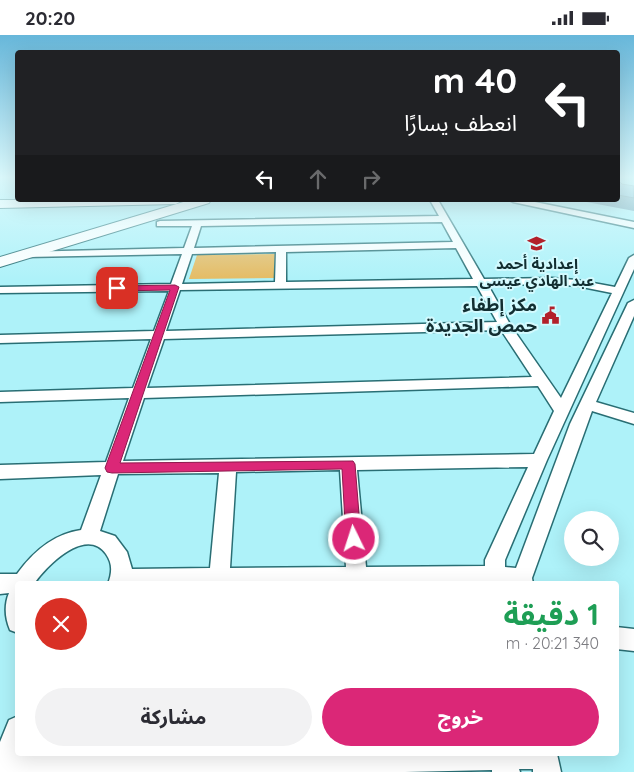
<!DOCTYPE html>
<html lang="ar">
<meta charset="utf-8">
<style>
body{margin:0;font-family:Quicksand,"Noto Sans Arabic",sans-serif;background:#f2f2f3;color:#2b2b33;direction:rtl;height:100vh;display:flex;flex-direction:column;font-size:19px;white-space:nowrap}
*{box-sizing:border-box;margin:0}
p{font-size:16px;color:#7c7c81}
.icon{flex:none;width:28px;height:28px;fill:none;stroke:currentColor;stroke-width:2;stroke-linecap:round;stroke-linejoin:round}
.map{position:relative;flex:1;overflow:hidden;direction:ltr}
.drawer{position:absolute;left:15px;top:546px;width:604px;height:175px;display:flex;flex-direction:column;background:#fff;border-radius:5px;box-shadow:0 5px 20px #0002;direction:rtl}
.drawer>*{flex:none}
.guide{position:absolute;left:15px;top:15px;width:605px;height:152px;border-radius:5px;box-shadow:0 5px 20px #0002;direction:rtl;background:#202124;color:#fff;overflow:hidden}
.buttons{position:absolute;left:564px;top:476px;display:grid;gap:10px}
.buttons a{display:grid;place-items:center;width:55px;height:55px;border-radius:50%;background:#fff;box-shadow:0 5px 20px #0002;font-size:25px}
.pin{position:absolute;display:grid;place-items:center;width:42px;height:42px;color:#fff;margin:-21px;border-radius:10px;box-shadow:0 2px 8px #0006}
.me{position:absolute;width:55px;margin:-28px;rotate:356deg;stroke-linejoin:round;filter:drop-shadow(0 0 4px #0008)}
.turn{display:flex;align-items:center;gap:18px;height:105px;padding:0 20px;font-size:22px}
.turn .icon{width:65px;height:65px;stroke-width:2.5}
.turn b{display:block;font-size:35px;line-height:42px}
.lanes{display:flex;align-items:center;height:48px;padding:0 20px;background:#0003;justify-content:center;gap:25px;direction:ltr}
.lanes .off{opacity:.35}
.round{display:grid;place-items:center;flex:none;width:52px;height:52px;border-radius:26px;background:#f2f2f3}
.overview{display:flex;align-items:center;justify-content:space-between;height:85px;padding:0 20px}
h1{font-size:30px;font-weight:700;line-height:38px;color:#1e9e55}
.cta{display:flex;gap:10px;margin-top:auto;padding:10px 20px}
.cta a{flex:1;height:58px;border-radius:30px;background:#db2777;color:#fff;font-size:20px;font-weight:700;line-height:58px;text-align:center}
.cta a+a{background:#f2f2f3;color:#2b2b33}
.status{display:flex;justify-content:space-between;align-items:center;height:35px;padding:0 25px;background:#fff;direction:ltr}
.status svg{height:14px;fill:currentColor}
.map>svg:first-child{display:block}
</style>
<div class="status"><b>20:20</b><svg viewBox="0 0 49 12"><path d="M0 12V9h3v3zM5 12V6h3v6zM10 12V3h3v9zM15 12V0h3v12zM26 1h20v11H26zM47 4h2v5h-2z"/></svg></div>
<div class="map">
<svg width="634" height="737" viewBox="0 0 634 737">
<rect width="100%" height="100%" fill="#aef2f9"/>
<path fill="#e5bb63" d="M 277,219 L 275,243 L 189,244 L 197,220 Z"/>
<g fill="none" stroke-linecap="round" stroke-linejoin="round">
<defs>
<g id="street">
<path d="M 430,165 L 438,165 L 484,244 L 552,243 L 577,245 L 615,252 L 629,223 L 634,220 L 634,234 L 547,425 L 505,525 L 505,532 L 516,533 L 570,389 L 628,268 L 634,265 L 634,281 L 596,367 L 634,378 L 634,389 L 592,376 L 532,543 L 533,549 L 108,549 C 112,538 113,529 106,519 C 86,491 46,531 34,549 L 18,549 L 18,598 L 10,595 C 5,583 4,570 9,558 L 0,559 L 0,539 L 17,539 C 33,517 53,499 81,495 L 101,440 L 0,444 L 0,430 L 106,427 L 129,363 L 0,367 L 0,357 L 133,353 L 151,304 L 0,308 L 0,300 L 154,296 L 169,256 L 0,258 L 0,252 L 171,249 L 182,219 L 26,222 L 22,221 L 22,217 L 184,213 L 192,191 L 157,191 L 157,187 L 160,186 L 439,181 ZM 442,187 L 453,207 L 194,213 L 201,191 ZM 456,213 L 473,244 L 286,247 L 286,217 ZM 276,217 L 275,247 L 182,249 L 192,219 ZM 552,249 L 577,251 L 612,258 L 561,363 L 511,291 L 488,250 ZM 477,251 L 497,287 L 166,296 L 180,255 ZM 501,295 L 532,342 L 147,353 L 164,304 ZM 538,351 L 554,376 L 534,419 L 123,426 L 144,363 ZM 528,432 L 485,525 L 485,531 L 366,532 L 357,435 ZM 340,435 L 346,532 L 230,533 L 236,437 ZM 219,438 L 210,533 L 132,534 L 127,517 L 115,501 L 100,496 L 118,439 Z"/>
<path d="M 509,165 L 525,165 L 634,187 L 634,193 L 513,167 Z"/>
<path d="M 616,592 L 634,594 L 634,616 L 616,614 Z"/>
<path d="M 18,681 L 18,719 L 22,720 L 557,719 L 561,737 L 533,737 L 533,734 L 519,734 L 520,737 L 492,737 L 492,735 L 405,737 L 0,737 L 0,707 L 9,685 Z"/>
</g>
<g id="primary">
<path d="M 0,165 L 183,165 L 176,169 L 0,173 Z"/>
<path d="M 190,165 L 211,165 L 209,168 L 0,232 L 0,222 Z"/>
</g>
</defs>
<use href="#street" stroke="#296e74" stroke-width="3"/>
<use href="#primary" stroke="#296e74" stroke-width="2"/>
<use href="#street" fill="#fff" fill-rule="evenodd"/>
<use href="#primary" fill="#fff" fill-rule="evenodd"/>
</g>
<path fill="#6698ac" d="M 618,149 L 622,149 L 634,151 L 634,176 L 576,165 L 618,165 Z"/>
<path fill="#77b1c8" stroke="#537c8c" d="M 619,146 L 622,149 L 634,151 L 634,163 L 618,160 L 618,149 Z"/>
<linearGradient id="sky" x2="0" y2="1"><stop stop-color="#67b7da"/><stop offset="0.58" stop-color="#dbf9fc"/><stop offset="1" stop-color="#dbf9fc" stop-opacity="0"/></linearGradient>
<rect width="634" height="245" fill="url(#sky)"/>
<path fill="#db2777" stroke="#8e194d" d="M 175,250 L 179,252 L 120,428 L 353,426 L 355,429 L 361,504 L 359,509 L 354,510 L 349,509 L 346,504 L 342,434 L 112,438 L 107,437 L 105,433 L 170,255 L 117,256 L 113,253 L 117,251 Z"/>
<defs>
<symbol id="school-bare" viewBox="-9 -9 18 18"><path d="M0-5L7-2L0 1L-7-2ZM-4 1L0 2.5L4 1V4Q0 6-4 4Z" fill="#b2202a" stroke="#d2fafe" stroke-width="2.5" paint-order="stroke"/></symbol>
<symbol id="civic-bare" viewBox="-9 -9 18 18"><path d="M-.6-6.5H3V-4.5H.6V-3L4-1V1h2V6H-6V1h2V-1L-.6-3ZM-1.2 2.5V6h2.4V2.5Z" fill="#b2202a" stroke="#d2fafe" stroke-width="2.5" paint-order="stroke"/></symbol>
</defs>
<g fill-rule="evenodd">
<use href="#school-bare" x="524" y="196" width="25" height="25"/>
<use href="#civic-bare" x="538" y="268" width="25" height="25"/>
</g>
<g text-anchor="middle" stroke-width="4" stroke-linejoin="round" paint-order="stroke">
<g font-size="15" font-weight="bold" fill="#122e31" stroke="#d2fafe">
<text x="537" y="234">إعدادية أحمد<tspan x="537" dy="17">عبد الهادي عيسى</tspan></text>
</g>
<g font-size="18" font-weight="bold" fill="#122e31" stroke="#d2fafe" text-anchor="end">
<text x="537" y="276">مكز إطفاء<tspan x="537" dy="21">حمص الجديدة</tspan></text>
</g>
</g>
</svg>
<div class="buttons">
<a><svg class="icon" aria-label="search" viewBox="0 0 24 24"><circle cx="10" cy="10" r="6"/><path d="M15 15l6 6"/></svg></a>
</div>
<div class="pin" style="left:117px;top:253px;background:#d93025"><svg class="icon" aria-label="arrive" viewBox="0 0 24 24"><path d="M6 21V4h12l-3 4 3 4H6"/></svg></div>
<svg class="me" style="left:354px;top:504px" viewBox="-20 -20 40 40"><circle r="17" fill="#db2777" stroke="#fff" stroke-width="3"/><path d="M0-11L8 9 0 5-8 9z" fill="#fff"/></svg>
<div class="guide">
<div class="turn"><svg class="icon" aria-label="left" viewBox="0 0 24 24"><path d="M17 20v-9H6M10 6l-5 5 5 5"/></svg><div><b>40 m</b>انعطف يسارًا</div></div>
<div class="lanes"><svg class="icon" aria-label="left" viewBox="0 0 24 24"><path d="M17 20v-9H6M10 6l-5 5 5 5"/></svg><svg class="icon off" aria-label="ahead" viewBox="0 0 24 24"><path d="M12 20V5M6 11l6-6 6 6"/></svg><svg class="icon off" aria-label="right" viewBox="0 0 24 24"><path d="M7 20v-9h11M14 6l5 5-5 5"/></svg></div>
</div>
<section class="drawer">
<div class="overview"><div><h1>1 دقيقة</h1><p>340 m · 20:21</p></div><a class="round" style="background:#d93025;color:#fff"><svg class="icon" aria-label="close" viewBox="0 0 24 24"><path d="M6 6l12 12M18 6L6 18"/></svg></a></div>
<div class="cta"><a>خروج</a><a>مشاركة</a></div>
</section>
</div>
